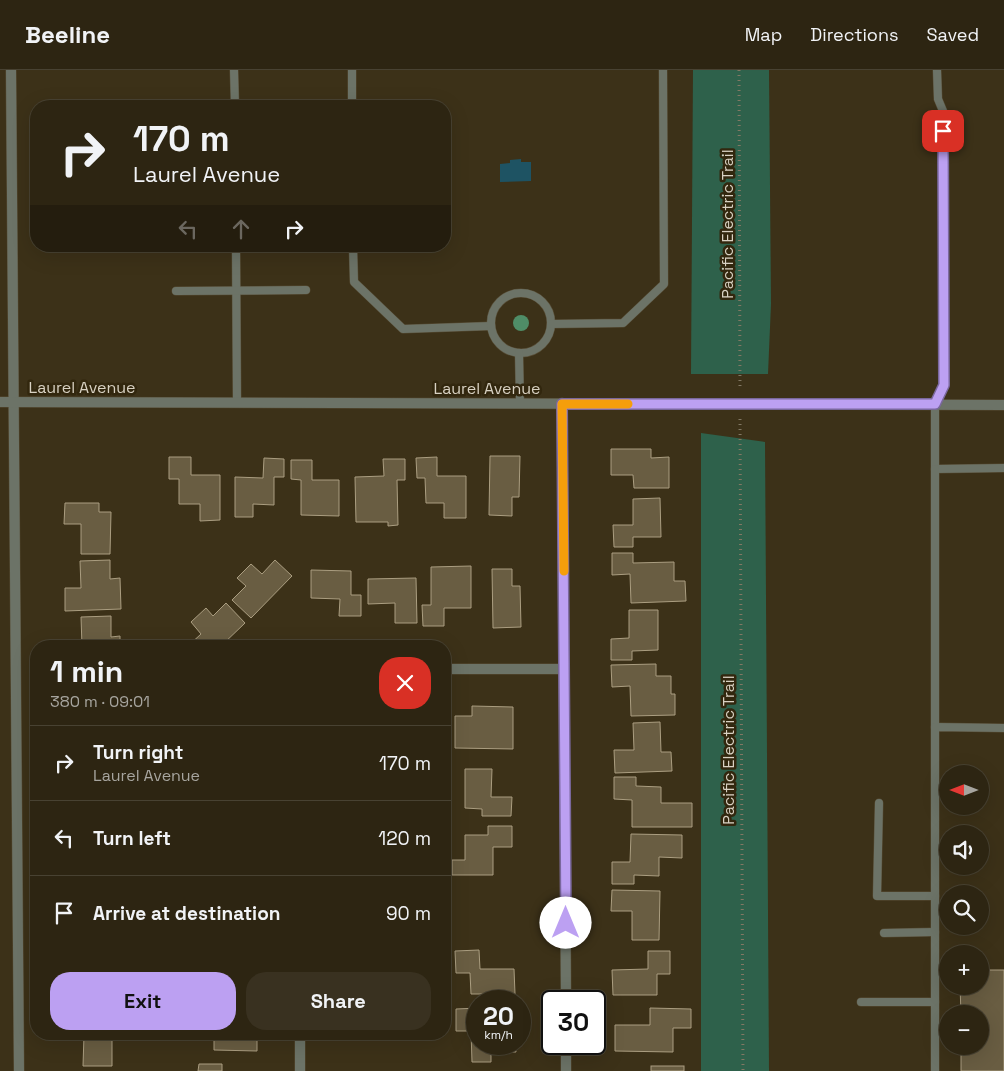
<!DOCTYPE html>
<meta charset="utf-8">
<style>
body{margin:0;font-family:"Space Grotesk",sans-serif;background:#393120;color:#f1f3f6;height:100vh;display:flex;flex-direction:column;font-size:19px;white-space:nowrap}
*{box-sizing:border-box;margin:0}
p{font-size:16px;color:#a7a59f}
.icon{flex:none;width:28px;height:28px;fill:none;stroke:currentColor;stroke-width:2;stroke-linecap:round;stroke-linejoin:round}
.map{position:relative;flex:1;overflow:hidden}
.panel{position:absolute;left:30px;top:570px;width:421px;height:400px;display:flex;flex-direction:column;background:#2d2512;border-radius:20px;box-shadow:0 5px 20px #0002,0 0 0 1px #484232}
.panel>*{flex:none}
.guide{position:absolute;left:30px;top:30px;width:421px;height:152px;border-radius:20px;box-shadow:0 5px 20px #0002,0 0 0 1px #484232;background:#2d2512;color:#f1f3f6;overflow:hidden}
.needle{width:32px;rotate:270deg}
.fabs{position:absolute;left:939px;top:695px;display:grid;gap:10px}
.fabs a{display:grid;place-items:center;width:50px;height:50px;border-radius:50%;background:#2d2512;box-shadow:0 5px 20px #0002,0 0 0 1px #484232;font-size:25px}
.speed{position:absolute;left:466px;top:920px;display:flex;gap:10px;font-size:25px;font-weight:700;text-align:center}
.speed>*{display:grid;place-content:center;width:65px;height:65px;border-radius:50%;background:#2d2512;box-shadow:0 5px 20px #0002,0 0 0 1px #484232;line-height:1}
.speed small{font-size:12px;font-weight:400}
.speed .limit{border:2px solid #111;border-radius:8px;background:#fff;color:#111}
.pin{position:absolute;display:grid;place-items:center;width:42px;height:42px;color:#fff;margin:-21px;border-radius:10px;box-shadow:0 2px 8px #0006}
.me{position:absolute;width:55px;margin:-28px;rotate:0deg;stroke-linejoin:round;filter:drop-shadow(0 0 4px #0008)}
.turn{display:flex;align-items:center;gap:18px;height:105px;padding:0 20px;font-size:22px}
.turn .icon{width:65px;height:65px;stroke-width:2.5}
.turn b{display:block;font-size:35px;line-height:42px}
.lanes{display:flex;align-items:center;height:48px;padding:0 20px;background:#0003;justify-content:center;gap:25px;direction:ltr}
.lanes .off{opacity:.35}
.round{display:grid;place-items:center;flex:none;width:52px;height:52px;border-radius:20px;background:#393120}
.head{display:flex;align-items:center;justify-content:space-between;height:85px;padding:0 20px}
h1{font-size:30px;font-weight:700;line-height:38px}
.primary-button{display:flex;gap:10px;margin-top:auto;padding:10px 20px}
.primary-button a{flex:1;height:58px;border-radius:20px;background:#bca0f2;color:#111;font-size:20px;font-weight:700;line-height:58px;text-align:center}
.primary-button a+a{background:#393120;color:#f1f3f6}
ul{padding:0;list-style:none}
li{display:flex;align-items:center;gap:15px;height:75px;padding:0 20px;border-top:1px solid #484232}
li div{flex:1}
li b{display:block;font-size:19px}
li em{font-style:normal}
header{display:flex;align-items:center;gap:30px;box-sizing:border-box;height:70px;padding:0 25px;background:#2d2512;border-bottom:1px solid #484232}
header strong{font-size:24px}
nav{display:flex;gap:28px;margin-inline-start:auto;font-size:18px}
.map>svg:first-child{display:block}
</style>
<header>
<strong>Beeline</strong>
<nav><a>Map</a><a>Directions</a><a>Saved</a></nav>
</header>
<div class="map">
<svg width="1004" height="1001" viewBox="0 0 1004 1001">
<rect width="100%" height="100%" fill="#3c3118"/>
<g fill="#2e614b">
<path d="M 693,0 L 769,0 L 771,234 L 768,304 L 691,304 Z"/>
<path d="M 701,363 L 765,372 L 769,1001 L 701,1001 Z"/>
</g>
<path fill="#1e5363" d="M 521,89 L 521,92 L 531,92 L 531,111 L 500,112 L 500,94 L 510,93 L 510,90 Z"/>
<g fill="#695d42" stroke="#ab9e81">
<path d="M 611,379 L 651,379 L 651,388 L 669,387 L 669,418 L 634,418 L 633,405 L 611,405 Z"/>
<path d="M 490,386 L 520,386 L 519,427 L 512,427 L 512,446 L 489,445 Z"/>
<path d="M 169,387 L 191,387 L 191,405 L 220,405 L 220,450 L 200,451 L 200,434 L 179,434 L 179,409 L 169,409 Z"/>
<path d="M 437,387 L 437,406 L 466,406 L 466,448 L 444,448 L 444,433 L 426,433 L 425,408 L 417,408 L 416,388 Z"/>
<path d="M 264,388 L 284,389 L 284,407 L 274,407 L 274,435 L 253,434 L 253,447 L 235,447 L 235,407 L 263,408 Z"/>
<path d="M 383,389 L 405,389 L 405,410 L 397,410 L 398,455 L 388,456 L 388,452 L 356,452 L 355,407 L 384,406 Z"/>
<path d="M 291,390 L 312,390 L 312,410 L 339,410 L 339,446 L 301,445 L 301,410 L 291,409 Z"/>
<path d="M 660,428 L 661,467 L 633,467 L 633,477 L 614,477 L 613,455 L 633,455 L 633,429 Z"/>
<path d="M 65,433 L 99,433 L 99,442 L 111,442 L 110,484 L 81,484 L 81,454 L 64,454 Z"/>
<path d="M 612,483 L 633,483 L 633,493 L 674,492 L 674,511 L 685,511 L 686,531 L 631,533 L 630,504 L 612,505 Z"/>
<path d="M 110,490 L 110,509 L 120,508 L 121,539 L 65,541 L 65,518 L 81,518 L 80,491 Z"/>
<path d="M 275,490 L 292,506 L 251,548 L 232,530 L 246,516 L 237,508 L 251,494 L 262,504 Z"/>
<path d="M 471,496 L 471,538 L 444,538 L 444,556 L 423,556 L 422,535 L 431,535 L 431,497 Z"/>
<path d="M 492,499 L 512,499 L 512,516 L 520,516 L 521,557 L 493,558 Z"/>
<path d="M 311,500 L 351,501 L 351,525 L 361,525 L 361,546 L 339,546 L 340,529 L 311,528 Z"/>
<path d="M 416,508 L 417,553 L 395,553 L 395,533 L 368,534 L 368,509 Z"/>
<path d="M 226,533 L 245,553 L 221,576 L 188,576 L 201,564 L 191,552 L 206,538 L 213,546 Z"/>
<path d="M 629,540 L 658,540 L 658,580 L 632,581 L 632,590 L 611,590 L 611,569 L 629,568 Z"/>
<path d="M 111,546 L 111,567 L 120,566 L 120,576 L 70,576 L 82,576 L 81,547 Z"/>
<path d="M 656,594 L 656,606 L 671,606 L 671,624 L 675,624 L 675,645 L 631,646 L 630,616 L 612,617 L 611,595 Z"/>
<path d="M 472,636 L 513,637 L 513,679 L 455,678 L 455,646 L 472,646 Z"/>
<path d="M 660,652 L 661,682 L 671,682 L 672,701 L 615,703 L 614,680 L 634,680 L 633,653 Z"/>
<path d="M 465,699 L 492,699 L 491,727 L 512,727 L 511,746 L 482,746 L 482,739 L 465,738 Z"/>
<path d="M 614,707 L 636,707 L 636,716 L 661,717 L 661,733 L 692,733 L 692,757 L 632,757 L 632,730 L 614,729 Z"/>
<path d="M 488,756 L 512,756 L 512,777 L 493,777 L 493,805 L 452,805 L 452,790 L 465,790 L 465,765 L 488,765 Z"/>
<path d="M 631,764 L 682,765 L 682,788 L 659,787 L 659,806 L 634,805 L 634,814 L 612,814 L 612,792 L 630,792 Z"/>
<path d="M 612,820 L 660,821 L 659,870 L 632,870 L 632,841 L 611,841 Z"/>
<path d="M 479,880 L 480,899 L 514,899 L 515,924 L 471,924 L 470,903 L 456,903 L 455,881 Z"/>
<path d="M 648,881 L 670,881 L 670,904 L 657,904 L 657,925 L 613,925 L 612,900 L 648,899 Z"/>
<path d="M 980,900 L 1004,900 L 1004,1001 L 961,1001 L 961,976 L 980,976 L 980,944 L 961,944 L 960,916 L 980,916 Z"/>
<path d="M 478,938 L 478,974 L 515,974 L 516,982 L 491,982 L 491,992 L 472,992 L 471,961 L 456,961 L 456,939 Z"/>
<path d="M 650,938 L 691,939 L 691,958 L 673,958 L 673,982 L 615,981 L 615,955 L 650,955 Z"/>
<path d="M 67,964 L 112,964 L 112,996 L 83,996 L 84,965 L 67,965 Z"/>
<path d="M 214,964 L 257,964 L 257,981 L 214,980 Z"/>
<path d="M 199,994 L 222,994 L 222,1001 L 198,1001 Z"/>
<rect x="651" y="996" width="33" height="5"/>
</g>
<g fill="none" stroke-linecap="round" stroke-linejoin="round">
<defs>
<g id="lane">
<path d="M 234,0 L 235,36"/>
<path d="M 352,0 L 352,36"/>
<path d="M 937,0 L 938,29 L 943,41 L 944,315 L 935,334 L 935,399 L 1004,398"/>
<path d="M 236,176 L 237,332"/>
<path d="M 353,176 L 354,212 L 403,259 L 491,256"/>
<path d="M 176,221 L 306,220"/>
<circle cx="521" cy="253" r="30"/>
<path d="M 551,254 L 623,253 L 664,214 L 663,0"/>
<path d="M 519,283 L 520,333"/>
<path d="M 935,399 L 935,657"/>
<path d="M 879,733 L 877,826 L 935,826"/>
<path d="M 884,863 L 935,862"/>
<path d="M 861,932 L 935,932"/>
<path d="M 935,1001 L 935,657 L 1004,658"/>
</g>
<g id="street">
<path d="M 11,0 L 19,1001"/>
<path d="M 0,332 L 1004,335"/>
<path d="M 562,333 L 566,931"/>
<path d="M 445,599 L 564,599"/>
<path d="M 300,964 L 300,1001"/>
<path d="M 566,974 L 566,1001"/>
</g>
</defs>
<use href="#lane" stroke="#584e37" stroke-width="9"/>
<use href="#street" stroke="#584e37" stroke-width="11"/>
<g stroke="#827864" stroke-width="3" stroke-dasharray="1 4" stroke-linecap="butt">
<path d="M 739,0 L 740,320"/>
<path d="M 740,349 L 743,1001"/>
</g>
<use href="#lane" stroke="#6c7367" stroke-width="8"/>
<use href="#street" stroke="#6c7367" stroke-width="10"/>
</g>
<circle fill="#4f8d67" cx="521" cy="253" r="8"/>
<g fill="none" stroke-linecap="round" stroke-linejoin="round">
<defs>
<path id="route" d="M 566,853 L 562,334 L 935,334 L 944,315 L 943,61"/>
</defs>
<use href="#route" stroke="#7a689d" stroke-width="12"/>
<use href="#route" stroke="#bca0f2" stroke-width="9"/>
<path stroke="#f59e0b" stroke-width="9" d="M 564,501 L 562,334 L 628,334"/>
</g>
<g text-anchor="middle" stroke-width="5" stroke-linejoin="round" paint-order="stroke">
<g font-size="16" fill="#d8d1c2" stroke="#32270e">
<text transform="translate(727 154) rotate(-90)" y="6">Pacific Electric Trail</text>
<text x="82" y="323">Laurel Avenue</text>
<text x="487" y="324">Laurel Avenue</text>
<text transform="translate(728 680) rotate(-90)" y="6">Pacific Electric Trail</text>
</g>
</g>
</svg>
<div class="fabs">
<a><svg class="needle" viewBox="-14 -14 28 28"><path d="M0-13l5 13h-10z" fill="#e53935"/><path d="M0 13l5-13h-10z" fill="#a7a59f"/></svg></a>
<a><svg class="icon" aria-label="sound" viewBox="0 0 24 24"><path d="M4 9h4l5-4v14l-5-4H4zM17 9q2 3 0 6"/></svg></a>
<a><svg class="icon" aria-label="search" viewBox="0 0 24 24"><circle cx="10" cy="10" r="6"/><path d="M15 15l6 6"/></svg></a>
<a>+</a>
<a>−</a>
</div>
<div class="speed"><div>20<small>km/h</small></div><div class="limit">30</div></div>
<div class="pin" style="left:943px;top:61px;background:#d93025"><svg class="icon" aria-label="arrive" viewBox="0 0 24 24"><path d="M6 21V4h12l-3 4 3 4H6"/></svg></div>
<svg class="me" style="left:566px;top:853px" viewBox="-20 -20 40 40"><circle r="19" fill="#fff"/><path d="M0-13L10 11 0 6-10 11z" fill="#bca0f2"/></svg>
<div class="guide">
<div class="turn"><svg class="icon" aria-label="right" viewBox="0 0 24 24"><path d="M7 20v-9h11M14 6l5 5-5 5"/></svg><div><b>170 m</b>Laurel Avenue</div></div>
<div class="lanes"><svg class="icon off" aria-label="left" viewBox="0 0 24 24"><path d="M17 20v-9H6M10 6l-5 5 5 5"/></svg><svg class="icon off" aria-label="ahead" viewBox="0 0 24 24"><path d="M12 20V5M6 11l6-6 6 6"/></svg><svg class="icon" aria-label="right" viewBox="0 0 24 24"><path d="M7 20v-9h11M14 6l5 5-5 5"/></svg></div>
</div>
<section class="panel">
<div class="head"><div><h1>1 min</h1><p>380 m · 09:01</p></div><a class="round" style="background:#d93025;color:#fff"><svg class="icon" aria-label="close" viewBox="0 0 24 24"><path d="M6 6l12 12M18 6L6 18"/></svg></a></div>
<ul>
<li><svg class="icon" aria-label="right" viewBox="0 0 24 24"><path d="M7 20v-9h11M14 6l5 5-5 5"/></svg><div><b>Turn right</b><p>Laurel Avenue</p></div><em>170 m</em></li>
<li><svg class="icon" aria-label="left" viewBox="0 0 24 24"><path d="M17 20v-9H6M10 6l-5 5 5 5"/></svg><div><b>Turn left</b></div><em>120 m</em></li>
<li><svg class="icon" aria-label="arrive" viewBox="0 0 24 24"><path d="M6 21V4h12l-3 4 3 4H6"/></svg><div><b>Arrive at destination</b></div><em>90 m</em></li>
</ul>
<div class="primary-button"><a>Exit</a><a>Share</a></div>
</section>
</div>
